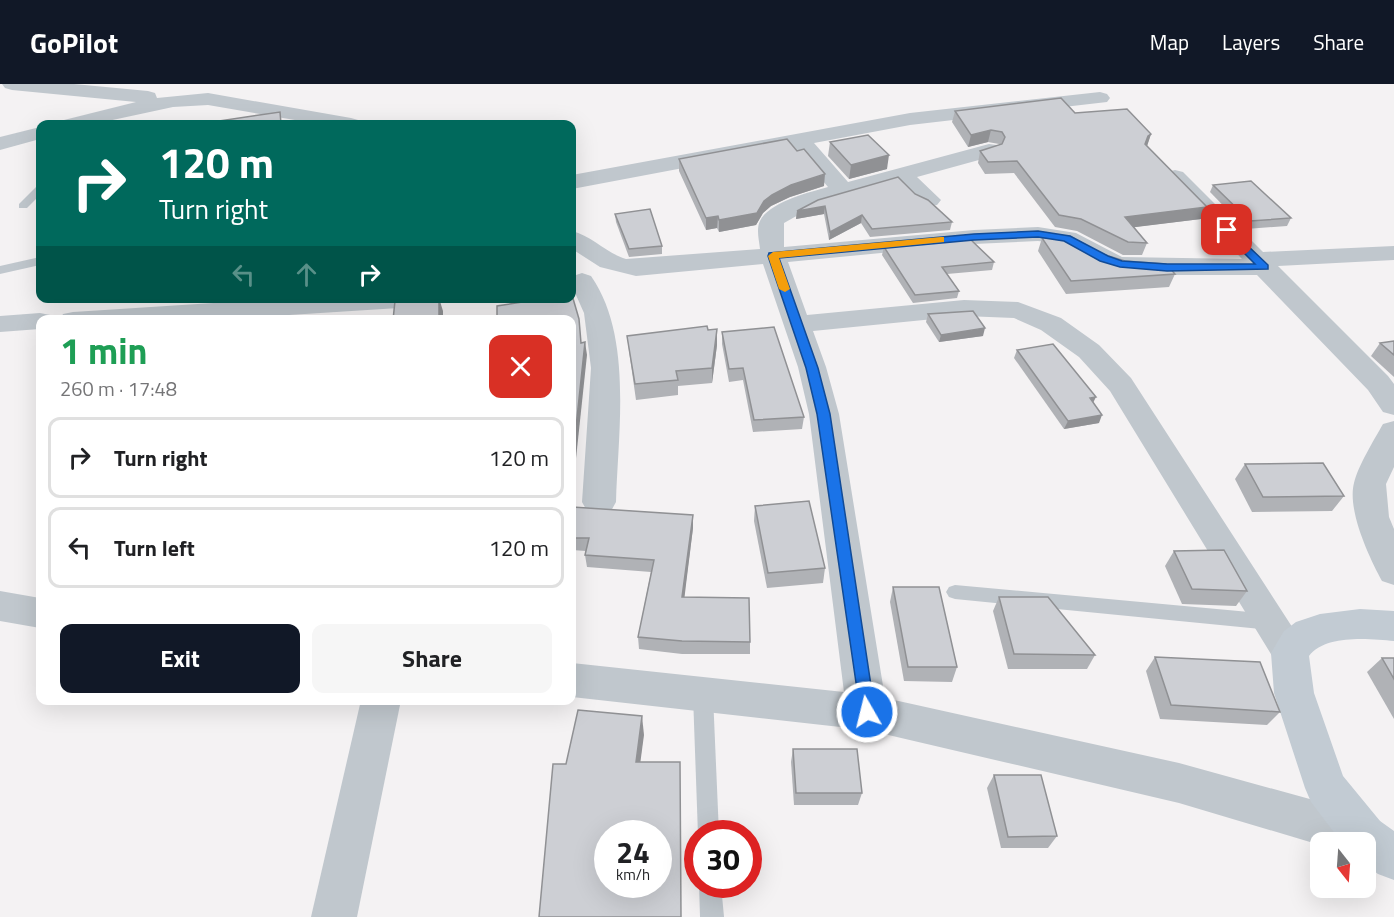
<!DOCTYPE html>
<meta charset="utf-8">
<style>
body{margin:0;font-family:"Titillium Web",sans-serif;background:#f6f6f6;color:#202124;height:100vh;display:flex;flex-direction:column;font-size:22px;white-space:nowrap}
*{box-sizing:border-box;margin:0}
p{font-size:20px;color:#757577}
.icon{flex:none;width:33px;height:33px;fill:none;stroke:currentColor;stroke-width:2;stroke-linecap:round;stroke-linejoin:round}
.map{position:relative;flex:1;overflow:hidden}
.panel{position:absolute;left:36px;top:231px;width:540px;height:390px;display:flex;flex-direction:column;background:#fff;border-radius:12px;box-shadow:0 6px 24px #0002}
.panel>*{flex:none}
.banner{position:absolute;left:36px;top:36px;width:540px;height:183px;border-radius:12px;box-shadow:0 6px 24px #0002;background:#00695c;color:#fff;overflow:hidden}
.needle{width:39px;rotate:163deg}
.buttons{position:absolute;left:1310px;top:748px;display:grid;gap:12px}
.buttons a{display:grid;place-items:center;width:66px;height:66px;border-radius:12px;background:#fff;box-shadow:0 6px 24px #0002;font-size:30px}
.speed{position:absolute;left:594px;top:736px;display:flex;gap:12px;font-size:30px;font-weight:700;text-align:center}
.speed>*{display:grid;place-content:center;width:78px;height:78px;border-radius:50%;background:#fff;box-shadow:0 6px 24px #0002;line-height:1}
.speed small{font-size:15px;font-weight:400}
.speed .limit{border:9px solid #d22;background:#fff;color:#111}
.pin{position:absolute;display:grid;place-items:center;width:51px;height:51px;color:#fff;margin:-26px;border-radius:12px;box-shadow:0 3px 9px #0006}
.me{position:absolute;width:66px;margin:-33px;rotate:352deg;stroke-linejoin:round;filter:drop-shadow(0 0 4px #0008)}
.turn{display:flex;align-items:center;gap:21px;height:126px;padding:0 24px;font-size:27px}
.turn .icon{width:78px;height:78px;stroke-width:2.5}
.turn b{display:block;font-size:42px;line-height:51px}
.lanes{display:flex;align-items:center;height:57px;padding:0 24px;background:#0003;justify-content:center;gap:30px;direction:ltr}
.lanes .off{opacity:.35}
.round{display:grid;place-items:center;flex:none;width:63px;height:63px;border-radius:12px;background:#f6f6f6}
.summary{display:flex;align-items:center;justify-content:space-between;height:102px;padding:0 24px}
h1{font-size:36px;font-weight:700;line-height:45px;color:#1e9e55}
.cta{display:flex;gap:12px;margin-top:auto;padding:12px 24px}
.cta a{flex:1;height:69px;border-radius:12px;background:#111827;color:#fff;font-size:24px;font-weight:700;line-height:69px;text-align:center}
.cta a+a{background:#f6f6f6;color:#202124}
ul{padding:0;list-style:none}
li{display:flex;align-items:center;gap:18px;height:81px;margin:0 12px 9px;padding:0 12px;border:3px solid #e0e0e0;border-radius:12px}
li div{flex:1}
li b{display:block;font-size:22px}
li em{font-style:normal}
header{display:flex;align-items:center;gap:36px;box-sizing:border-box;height:84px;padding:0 30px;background:#111827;color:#fff}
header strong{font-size:28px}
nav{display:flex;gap:33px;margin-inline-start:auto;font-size:21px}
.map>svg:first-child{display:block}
</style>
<header>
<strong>GoPilot</strong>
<nav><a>Map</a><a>Layers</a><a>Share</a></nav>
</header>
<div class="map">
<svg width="1394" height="833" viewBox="0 0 1394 833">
<rect width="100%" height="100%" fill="#f4f2f3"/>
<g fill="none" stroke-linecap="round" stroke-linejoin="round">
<g fill="#c0c7cd" fill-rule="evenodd">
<path d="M 40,102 L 40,111 L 27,124 L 19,124 L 19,120 L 36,103 Z"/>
<path d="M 40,173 L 40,181 L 0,190 L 0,182 Z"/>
<path d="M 955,501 L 1271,530 L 1278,533 L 1280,538 L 1278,543 L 1271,546 L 955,515 L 949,513 L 946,508 L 949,503 Z"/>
<path d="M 703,602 L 710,605 L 713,611 L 719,750 L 698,751 L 693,611 L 696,605 Z"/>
<path d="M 699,801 L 721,801 L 724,833 L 700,833 Z"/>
</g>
<g fill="#c0c7cd" fill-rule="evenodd">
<path d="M 2,0 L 74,0 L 148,7 L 155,9 L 157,14 L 208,9 L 351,34 L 358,36 L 361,40 L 318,40 L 208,21 L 173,23 L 94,40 L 61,40 L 64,36 L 136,18 L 12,6 L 5,4 Z"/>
<path d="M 1100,8 L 1107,10 L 1110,14 L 1107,18 L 910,41 L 814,59 L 848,98 L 989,60 L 997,61 L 1000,66 L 997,71 L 917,93 L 941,116 L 937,121 C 919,125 909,110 897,98 L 816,121 L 784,139 L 784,163 L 974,146 L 1038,143 L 1076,149 L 1122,173 L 1242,175 L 1164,93 L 1167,88 L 1175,86 L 1183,88 L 1263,168 L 1394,162 L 1394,176 L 1278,182 L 1388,292 L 1394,300 L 1394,331 L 1383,328 L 1368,306 L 1257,191 L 1167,191 L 1120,188 L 1095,180 L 1061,160 L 1038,157 L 974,160 L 788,178 L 807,231 L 964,216 L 1018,218 L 1061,234 L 1099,261 L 1131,294 L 1309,569 L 1303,580 L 1290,585 L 1277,580 L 1110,307 L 1079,273 L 1041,246 L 1014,234 L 964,232 L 813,247 L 826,283 L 839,330 L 885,614 L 1179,679 L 1364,730 L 1380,737 L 1386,752 L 1380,767 L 1365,773 L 1365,759 L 1320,761 L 1179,719 L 867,646 L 572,613 L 572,579 L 844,608 L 809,330 L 798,283 L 763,180 L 636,192 L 600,183 L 572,165 L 572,147 C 592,152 606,169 626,175 L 760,165 C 759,156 756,145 760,137 C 769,118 810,108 828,103 L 794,63 L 572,105 L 572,91 L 910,29 Z"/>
<path d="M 40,43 L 40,55 L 0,66 L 0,53 Z"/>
<path d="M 582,189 L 591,192 C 633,252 618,348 616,418 L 611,427 L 599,430 L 587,427 L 582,418 L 591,284 L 584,229 L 572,202 L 573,192 Z"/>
<path d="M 291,214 L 443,214 L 439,220 L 430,222 L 213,236 L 60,236 L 63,230 L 73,228 Z"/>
<path d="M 40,229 L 50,231 L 53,236 L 40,236 L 40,245 L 0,248 L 0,232 Z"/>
<path d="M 1394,337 L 1394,383 L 1386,400 L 1389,433 L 1394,445 L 1394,501 L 1382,497 C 1369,473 1347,426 1354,399 C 1358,382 1374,356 1383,340 Z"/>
<path d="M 0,507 L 40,514 L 40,544 L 0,537 Z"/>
<path d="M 361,616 L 401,616 L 357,833 L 311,833 Z"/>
</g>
<path fill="#c2cbd3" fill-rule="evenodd" d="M 1360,525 L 1394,527 L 1394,557 C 1370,555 1326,550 1309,572 L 1314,609 L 1343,692 L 1380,737 L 1394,747 L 1394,796 L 1378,790 L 1365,780 L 1365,759 L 1342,759 L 1311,718 L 1305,704 L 1274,609 L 1271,569 L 1284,547 L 1296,538 L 1320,530 Z"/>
</g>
<g fill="#b0b2b6">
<path d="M 955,27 L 1075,29 L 1151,50 L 1147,62 L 1207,123 L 1201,135 L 1134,143 L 1147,159 L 1142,171 L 1123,171 L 1077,147 L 1055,143 L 1014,89 L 985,90 L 978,79 L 980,67 L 1000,61 L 999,60 L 988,58 L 968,63 L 952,38 Z"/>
<path d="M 830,58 L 887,85 L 849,95 L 828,72 Z"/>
<path d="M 679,75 L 824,102 L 790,113 L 771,122 L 763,129 L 756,141 L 719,148 L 717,144 L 706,146 L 679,87 Z"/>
<path d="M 1213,101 L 1291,134 L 1287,142 L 1246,145 L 1210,108 Z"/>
<path d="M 915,110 L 952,138 L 950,146 L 870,153 L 861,139 L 829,156 L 824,130 L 796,135 L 797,127 Z"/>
<path d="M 615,130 L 662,162 L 662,170 L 629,173 L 616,138 Z"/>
<path d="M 1042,154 L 1099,169 L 1125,177 L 1175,190 L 1169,203 L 1066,210 L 1038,167 Z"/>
<path d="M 884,163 L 994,178 L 992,186 L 947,190 L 959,207 L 957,214 L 913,219 L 882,171 Z"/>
<path d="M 928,230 L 983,252 L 939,258 L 926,238 Z"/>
<path d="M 708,246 L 717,261 L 712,299 L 678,302 L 678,311 L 636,316 L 629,267 L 627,252 Z"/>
<path d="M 722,248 L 804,333 L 802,345 L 753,348 L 743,296 L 729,298 L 722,260 Z"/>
<path d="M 1394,257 L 1394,293 L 1371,272 L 1380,259 Z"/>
<path d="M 1017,266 L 1093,319 L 1099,339 L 1064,345 L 1014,274 Z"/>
<path d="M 1245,380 L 1344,412 L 1332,427 L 1252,428 L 1235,395 Z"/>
<path d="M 755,422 L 825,484 L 823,499 L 767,504 L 754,437 Z"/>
<path d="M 572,423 L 693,431 L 693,444 L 684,513 L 750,558 L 750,570 L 682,570 L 639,565 L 638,553 L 651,488 L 587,483 L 585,471 L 586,467 L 572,466 Z"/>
<path d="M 1174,467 L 1247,507 L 1236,522 L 1182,520 L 1165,482 Z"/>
<path d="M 893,503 L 957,583 L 952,598 L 904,597 L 890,518 Z"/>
<path d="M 999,513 L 1095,571 L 1087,585 L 1008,585 L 993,527 Z"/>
<path d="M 1155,573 L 1280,628 L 1267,641 L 1160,635 L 1146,587 Z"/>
<path d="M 1382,574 L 1394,574 L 1394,635 L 1367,588 Z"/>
<path d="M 793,665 L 862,709 L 858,721 L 794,721 L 791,678 Z"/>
<path d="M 994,691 L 1057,752 L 1048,764 L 1001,764 L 987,704 Z"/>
</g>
<g fill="#909194">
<path d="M 991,46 L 988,58 L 968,63 L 971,51 Z"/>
<path d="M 1151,50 L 1147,62 L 1143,64 L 1148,52 Z"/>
<path d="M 889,71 L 887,85 L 849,95 L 851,81 Z"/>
<path d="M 825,90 L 824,102 L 790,113 L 771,122 L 763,129 L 756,141 L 719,148 L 719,136 L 764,117 L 772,111 L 791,101 Z"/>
<path d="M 825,122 L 824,130 L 796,135 L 797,127 Z"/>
<path d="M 1207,123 L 1201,135 L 1120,145 L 1125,133 Z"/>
<path d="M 862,131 L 861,139 L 829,156 L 830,148 Z"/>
<path d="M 718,132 L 717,144 L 706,146 L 706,134 Z"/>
<path d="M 439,214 L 443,227 L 443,236 L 439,236 Z"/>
<path d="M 985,244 L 983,252 L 939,258 L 941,251 Z"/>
<path d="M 717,245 L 717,261 L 712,299 L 712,284 Z"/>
<path d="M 585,258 L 587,271 L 572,412 L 572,381 Z"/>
<path d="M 1096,313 L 1092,321 L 1090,314 Z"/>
<path d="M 1102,331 L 1099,339 L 1064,345 L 1068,337 Z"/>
<path d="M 693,431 L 693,444 L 683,525 L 682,513 Z"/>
<path d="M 642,632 L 644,651 L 638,696 L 636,678 Z"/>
</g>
<g fill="#cdcfd4" stroke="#909194" stroke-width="1.5" fill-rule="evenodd">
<path d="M 1061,14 L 1075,29 L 1127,25 L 1151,50 L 1148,52 L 1145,60 L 1207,123 L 1125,133 L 1147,159 L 1128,158 L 1081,135 L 1059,131 L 1017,77 L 988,78 L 980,67 L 1002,60 L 1005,53 L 1002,48 L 991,46 L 971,51 L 955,27 Z"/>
<path d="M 280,28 L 281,40 L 199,40 Z"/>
<path d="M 868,51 L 889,71 L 851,81 L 830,58 Z"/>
<path d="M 787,55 L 797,67 L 804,65 L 825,90 L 791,101 L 772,111 L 764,117 L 757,129 L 719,136 L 718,132 L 706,134 L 679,75 Z"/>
<path d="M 898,93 L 915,110 L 928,116 L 952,138 L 872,145 L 862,131 L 830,148 L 825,122 L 797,127 L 818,116 Z"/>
<path d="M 1251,97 L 1291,134 L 1250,137 L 1213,101 Z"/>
<path d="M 650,125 L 662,162 L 629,165 L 615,130 Z"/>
<path d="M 1070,152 L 1099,169 L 1125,177 L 1166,180 L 1175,190 L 1071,197 L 1042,154 Z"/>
<path d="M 970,155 L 994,178 L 942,183 L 959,207 L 915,211 L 884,163 Z"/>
<path d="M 572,211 L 579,235 L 581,259 L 585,258 L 572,381 L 572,236 L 497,236 L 497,222 L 548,214 L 572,214 Z"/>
<path d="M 416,214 L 439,214 L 439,236 L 393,236 L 395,217 Z"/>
<path d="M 973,227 L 985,244 L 941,251 L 928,230 Z"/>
<path d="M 707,242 L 708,246 L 717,245 L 712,284 L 676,287 L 678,296 L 635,300 L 627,252 Z"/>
<path d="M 774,243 L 804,333 L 754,336 L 743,284 L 729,285 L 722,248 Z"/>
<path d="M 1394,257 L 1394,271 L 1380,259 Z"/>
<path d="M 1053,260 L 1096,313 L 1090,314 L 1102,331 L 1068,337 L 1017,266 Z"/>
<path d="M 1323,379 L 1344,412 L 1263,413 L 1245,380 Z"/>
<path d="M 809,417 L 825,484 L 768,489 L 755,422 Z"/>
<path d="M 572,423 L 693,431 L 682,513 L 749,514 L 750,558 L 682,557 L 638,553 L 654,476 L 585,471 L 589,454 L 572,454 Z"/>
<path d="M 1224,466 L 1247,507 L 1192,505 L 1174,467 Z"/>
<path d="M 893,503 L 939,503 L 957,583 L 908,583 Z"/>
<path d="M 999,513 L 1048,513 L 1095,571 L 1014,570 Z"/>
<path d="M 1155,573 L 1260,578 L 1280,628 L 1171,621 Z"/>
<path d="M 1382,574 L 1394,574 L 1394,595 Z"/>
<path d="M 578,626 L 642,632 L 636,678 L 680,678 L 681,833 L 539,833 L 553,680 L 566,680 ZM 608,750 L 658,750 L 658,801 L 608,801 Z"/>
<path d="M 793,665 L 857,665 L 862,709 L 796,709 Z"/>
<path d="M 994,691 L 1041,691 L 1057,752 L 1008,753 Z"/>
</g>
<path fill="#1a73e8" stroke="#114b97" stroke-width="1.5" d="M 1227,142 L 1268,181 L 1268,185 L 1167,187 L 1120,183 L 1100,177 L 1064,157 L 1038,153 L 974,156 L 779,174 L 818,284 L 830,330 L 875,628 L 873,633 L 867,636 L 861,633 L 817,330 L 806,284 L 768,172 L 769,169 L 974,150 L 1038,147 L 1070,152 L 1108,172 L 1122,177 L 1167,180 L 1255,180 L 1223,148 L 1222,146 Z"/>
<path fill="#f59e0b" d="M 941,153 L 944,153 L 944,158 L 779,174 L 790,205 L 785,208 L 779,205 L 768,172 L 773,168 Z"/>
</svg>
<div class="buttons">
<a><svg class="needle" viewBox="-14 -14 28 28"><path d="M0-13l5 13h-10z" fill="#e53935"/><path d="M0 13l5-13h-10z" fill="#757577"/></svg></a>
</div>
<div class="speed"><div>24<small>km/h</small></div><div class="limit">30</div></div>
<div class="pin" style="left:1227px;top:146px;background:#d93025"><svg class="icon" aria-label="arrive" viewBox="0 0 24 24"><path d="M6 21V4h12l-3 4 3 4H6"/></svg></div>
<svg class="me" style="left:867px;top:628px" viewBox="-20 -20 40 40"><circle r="17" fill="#1a73e8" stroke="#fff" stroke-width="3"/><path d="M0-11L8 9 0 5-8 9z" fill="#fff"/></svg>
<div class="banner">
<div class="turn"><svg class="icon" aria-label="right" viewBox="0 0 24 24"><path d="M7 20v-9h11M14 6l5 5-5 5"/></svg><div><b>120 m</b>Turn right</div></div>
<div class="lanes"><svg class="icon off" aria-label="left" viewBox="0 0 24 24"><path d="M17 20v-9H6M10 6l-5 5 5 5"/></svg><svg class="icon off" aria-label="ahead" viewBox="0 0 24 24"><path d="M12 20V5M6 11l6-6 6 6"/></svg><svg class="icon" aria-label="right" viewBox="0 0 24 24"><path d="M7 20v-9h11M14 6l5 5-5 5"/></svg></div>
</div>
<section class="panel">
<div class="summary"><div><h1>1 min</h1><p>260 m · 17:48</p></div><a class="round" style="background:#d93025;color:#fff"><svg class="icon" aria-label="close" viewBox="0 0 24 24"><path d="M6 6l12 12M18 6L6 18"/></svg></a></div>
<ul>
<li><svg class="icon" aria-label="right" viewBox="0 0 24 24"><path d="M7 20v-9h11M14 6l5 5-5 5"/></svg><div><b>Turn right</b></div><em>120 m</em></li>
<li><svg class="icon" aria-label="left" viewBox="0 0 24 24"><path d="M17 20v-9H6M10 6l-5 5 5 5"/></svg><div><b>Turn left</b></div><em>120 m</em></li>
</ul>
<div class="cta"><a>Exit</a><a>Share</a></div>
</section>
</div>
